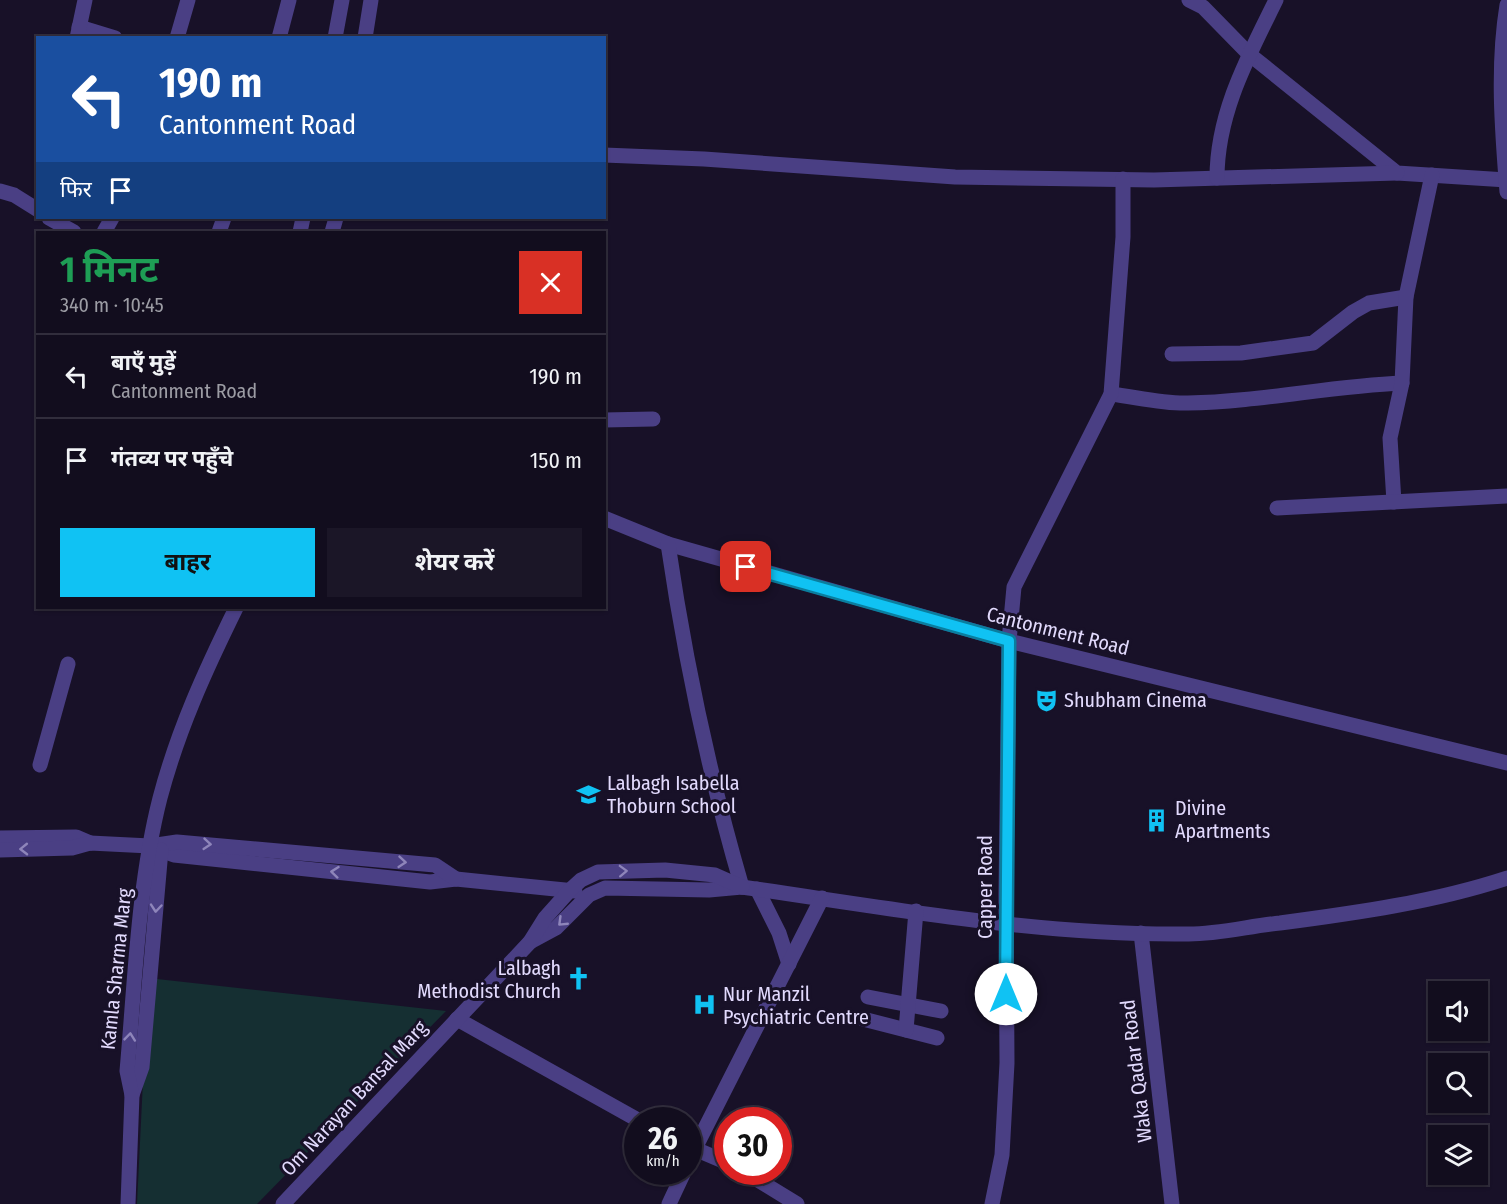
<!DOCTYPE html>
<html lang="hi">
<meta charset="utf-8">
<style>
body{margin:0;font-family:"Fira Sans Condensed","Noto Sans Devanagari",sans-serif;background:#1b1627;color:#f1f3f6;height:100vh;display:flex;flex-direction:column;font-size:22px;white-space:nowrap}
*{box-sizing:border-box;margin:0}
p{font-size:20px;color:#9c9ca4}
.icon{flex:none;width:33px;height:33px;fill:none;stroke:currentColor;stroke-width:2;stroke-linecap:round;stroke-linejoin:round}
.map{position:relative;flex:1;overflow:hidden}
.drawer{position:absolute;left:36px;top:231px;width:570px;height:378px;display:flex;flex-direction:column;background:#120d1e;border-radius:0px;box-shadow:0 2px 4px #0004,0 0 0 2px #312d3c}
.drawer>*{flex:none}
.hud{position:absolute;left:36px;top:36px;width:570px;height:183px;border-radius:0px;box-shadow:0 2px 4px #0004,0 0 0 2px #312d3c;background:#1a4fa0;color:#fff;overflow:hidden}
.tools{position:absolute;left:1428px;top:981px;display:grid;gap:12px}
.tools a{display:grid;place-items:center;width:60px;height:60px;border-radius:0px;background:#120d1e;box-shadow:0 2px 4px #0004,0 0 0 2px #312d3c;font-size:30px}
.speed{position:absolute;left:624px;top:1107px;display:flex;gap:12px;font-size:30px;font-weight:700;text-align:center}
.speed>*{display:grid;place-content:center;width:78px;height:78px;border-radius:50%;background:#120d1e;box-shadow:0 2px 4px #0004,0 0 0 2px #312d3c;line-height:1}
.speed small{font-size:15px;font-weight:400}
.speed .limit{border:9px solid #d22;background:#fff;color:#111}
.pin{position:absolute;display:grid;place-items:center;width:51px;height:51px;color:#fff;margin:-26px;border-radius:12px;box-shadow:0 3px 9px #0006}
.me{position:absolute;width:66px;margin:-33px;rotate:0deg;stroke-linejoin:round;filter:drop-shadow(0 0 4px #0008)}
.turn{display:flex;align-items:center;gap:21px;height:126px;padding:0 24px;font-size:27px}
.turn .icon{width:78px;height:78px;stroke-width:2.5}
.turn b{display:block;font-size:42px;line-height:51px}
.then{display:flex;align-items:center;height:57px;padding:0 24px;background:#0003;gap:12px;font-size:22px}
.round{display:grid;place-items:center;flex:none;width:63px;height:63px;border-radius:0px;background:#1b1627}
.summary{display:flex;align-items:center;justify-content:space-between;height:102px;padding:0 24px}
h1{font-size:36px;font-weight:700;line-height:45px;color:#1e9e55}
.action{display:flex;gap:12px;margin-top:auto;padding:12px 24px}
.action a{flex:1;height:69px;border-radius:0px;background:#10c2f3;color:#111;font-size:24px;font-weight:700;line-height:69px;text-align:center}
.action a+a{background:#1b1627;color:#f1f3f6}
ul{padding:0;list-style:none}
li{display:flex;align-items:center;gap:18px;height:84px;padding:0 24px;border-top:2px solid #312d3c}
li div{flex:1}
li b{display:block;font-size:22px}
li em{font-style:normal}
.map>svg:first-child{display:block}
</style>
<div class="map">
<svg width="1507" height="1204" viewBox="0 0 1507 1204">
<rect width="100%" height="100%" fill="#181128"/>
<path fill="#152f32" d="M 148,978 L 446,1011 L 257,1204 L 137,1204 Z"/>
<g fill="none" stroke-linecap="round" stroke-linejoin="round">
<g stroke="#4a3f84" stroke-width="15">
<path d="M 1189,0 L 1203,7 L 1249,54 L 1397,173 L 1507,180"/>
<path d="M 1507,5 C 1497,66 1502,130 1507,192"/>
<path d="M 79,27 L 115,38"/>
<path d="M 77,38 L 85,0"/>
<path d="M 177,38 L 188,0"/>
<path d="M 279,38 L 289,0"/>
<path d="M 335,38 L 342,0"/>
<path d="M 365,38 L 371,0"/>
<path d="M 604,155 L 704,159 L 955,177 L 1154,180 L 1397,173"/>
<path d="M 1217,178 C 1217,113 1248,57 1276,0"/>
<path d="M 0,191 L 14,195 L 38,210"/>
<path d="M 49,218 L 74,232"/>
<path d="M 104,232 L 112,218"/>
<path d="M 219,232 L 224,218"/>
<path d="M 300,232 L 303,218"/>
<path d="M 332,232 L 336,218"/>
<path d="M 1172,354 L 1241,353 L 1313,343 L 1353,312 L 1369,303 L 1406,297"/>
<path d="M 1111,394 C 1136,397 1163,404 1188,403 C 1259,402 1330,386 1402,383"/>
<path d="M 604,420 L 653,419"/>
<path d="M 1394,502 L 1390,438 L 1402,383 L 1406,297 L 1432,175"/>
<path d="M 1277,508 L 1507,496"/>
<path d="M 604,518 L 668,544 L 1009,641 L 1507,763"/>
<path d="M 668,544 C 685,660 709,774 742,887"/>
<path d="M 40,765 L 68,664"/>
<path d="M 0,838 L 76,837 L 90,843"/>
<path d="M 152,847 L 174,855 L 430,882 L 456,879 L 575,891"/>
<path d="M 0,850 L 72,848 L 90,843 L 150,846 L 177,842 L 435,865 L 456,879"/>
<path d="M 757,889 L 779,933 L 789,964"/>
<path d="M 1141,933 L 1172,1204"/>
<path d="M 530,942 L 556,928 L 589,895 L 605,888 L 709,890 L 742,887 C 889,908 1040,936 1189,934 C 1219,934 1250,926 1280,923 C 1356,913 1434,902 1507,878"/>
<path d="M 868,997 L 941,1011"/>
<path d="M 457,1019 L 638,1120"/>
<path d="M 863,1019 L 937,1038"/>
<path d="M 906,1030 L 916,911"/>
<path d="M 132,1095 L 142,1067 L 161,850"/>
<path d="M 688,1146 L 728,1163"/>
<path d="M 688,1162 L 822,898"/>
<path d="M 745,1172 L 797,1204"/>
<path d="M 128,1204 L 132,1095 L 127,1071 C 135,982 138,884 160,798 C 178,730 205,671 236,608"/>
<path d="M 283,1204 L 530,942 L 545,918 L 570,890 L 581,880 L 598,872 L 665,870 L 715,875 L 742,887"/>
<path d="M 669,1204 L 684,1172"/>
<path d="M 992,1204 L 1002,1155 L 1007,1063 L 1006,894 L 1009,641 L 1014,587 L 1111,394 L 1123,237 L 1123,179"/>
</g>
</g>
<defs><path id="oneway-chevron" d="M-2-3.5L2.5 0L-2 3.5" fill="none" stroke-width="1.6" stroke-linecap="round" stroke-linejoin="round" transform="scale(1.5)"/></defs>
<g stroke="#8e85ba">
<use href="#oneway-chevron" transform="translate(207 844) rotate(5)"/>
<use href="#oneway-chevron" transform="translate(24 849) rotate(179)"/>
<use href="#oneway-chevron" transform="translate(402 862) rotate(5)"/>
<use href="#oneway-chevron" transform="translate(623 871) rotate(-2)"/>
<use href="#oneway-chevron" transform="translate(335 872) rotate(-174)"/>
<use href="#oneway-chevron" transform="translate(156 908) rotate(95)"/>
<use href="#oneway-chevron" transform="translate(562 922) rotate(136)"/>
<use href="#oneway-chevron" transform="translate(130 1037) rotate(-84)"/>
</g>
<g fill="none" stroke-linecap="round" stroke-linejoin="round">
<defs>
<path id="route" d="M 746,567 L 1009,641 L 1006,994"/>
</defs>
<use href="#route" stroke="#0a7e9e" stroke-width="15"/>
<use href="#route" stroke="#10c2f3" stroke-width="10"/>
</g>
<defs>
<symbol id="theatre-bare" viewBox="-9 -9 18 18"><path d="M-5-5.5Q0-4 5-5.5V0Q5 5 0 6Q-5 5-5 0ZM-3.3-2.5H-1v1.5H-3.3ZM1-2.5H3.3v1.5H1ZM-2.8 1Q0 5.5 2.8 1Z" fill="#10c2f3" stroke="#181128" stroke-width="2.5" paint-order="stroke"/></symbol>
<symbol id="university-bare" viewBox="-9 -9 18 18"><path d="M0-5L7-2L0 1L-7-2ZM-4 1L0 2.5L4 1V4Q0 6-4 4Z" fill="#10c2f3" stroke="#181128" stroke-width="2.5" paint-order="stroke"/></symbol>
<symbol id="building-bare" viewBox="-9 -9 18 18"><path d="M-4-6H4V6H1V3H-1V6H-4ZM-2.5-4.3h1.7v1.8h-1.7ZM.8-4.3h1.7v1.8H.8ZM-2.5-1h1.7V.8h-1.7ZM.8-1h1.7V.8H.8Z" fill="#10c2f3" stroke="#181128" stroke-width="2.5" paint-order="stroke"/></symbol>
<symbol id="church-bare" viewBox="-9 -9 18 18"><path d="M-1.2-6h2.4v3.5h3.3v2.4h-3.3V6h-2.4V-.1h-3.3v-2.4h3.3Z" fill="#10c2f3" stroke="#181128" stroke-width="2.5" paint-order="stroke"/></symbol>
<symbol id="hospital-bare" viewBox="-9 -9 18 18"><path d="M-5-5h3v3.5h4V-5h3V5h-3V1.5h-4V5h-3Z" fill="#10c2f3" stroke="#181128" stroke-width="2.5" paint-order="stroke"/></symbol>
</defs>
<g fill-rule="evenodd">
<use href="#theatre-bare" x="1030" y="684" width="33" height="33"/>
<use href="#university-bare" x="572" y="778" width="33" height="33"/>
<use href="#building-bare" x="1140" y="804" width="33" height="33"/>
<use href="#church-bare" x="562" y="962" width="33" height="33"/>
<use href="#hospital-bare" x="688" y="988" width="33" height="33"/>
</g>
<g text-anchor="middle" stroke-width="6" stroke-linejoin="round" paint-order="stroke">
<g font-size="20" fill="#e2dafd" stroke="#181128">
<text transform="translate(1058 631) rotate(14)" y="7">Cantonment Road</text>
<text transform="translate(985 887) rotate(-90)" y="7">Capper Road</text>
<text transform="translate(116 969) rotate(-84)" y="7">Kamla Sharma Marg</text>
<text transform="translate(1136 1071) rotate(-97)" y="7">Waka Qadar Road</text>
<text transform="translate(354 1098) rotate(-47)" y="7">Om Narayan Bansal Marg</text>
</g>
<g font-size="20" fill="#e2dafd" stroke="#181128" text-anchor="start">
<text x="1064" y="707">Shubham Cinema</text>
<text x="607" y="790">Lalbagh Isabella<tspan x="607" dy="23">Thoburn School</tspan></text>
<text x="1175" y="815">Divine<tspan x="1175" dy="23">Apartments</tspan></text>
<text x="561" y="975" text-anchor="end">Lalbagh<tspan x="561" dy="23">Methodist Church</tspan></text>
<text x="723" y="1001">Nur Manzil<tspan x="723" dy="23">Psychiatric Centre</tspan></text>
</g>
</g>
</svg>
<div class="tools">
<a><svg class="icon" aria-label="sound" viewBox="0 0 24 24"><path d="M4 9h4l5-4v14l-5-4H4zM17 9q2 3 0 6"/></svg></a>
<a><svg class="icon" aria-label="search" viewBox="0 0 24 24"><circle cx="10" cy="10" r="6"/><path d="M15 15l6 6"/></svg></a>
<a><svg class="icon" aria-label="layers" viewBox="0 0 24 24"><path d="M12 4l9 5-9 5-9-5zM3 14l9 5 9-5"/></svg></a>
</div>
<div class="speed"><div>26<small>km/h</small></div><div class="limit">30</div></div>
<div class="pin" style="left:746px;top:567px;background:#d93025"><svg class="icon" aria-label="arrive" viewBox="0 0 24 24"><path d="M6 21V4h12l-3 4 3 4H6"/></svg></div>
<svg class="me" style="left:1006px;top:994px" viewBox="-20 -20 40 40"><circle r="19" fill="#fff"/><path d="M0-13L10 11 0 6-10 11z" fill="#10c2f3"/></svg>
<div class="hud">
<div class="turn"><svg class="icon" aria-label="left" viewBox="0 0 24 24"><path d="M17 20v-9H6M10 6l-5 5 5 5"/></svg><div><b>190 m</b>Cantonment Road</div></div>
<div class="then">फिर<svg class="icon" aria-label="arrive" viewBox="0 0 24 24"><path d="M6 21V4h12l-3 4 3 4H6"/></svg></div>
</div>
<section class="drawer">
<div class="summary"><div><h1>1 मिनट</h1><p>340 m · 10:45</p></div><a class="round" style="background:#d93025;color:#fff"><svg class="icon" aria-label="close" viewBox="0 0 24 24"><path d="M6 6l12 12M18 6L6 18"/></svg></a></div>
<ul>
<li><svg class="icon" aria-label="left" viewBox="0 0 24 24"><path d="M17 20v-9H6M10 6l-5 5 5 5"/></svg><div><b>बाएँ मुड़ें</b><p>Cantonment Road</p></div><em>190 m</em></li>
<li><svg class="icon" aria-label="arrive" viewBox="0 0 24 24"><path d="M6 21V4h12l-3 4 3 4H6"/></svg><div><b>गंतव्य पर पहुँचे</b></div><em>150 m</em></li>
</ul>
<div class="action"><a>बाहर</a><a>शेयर करें</a></div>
</section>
</div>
